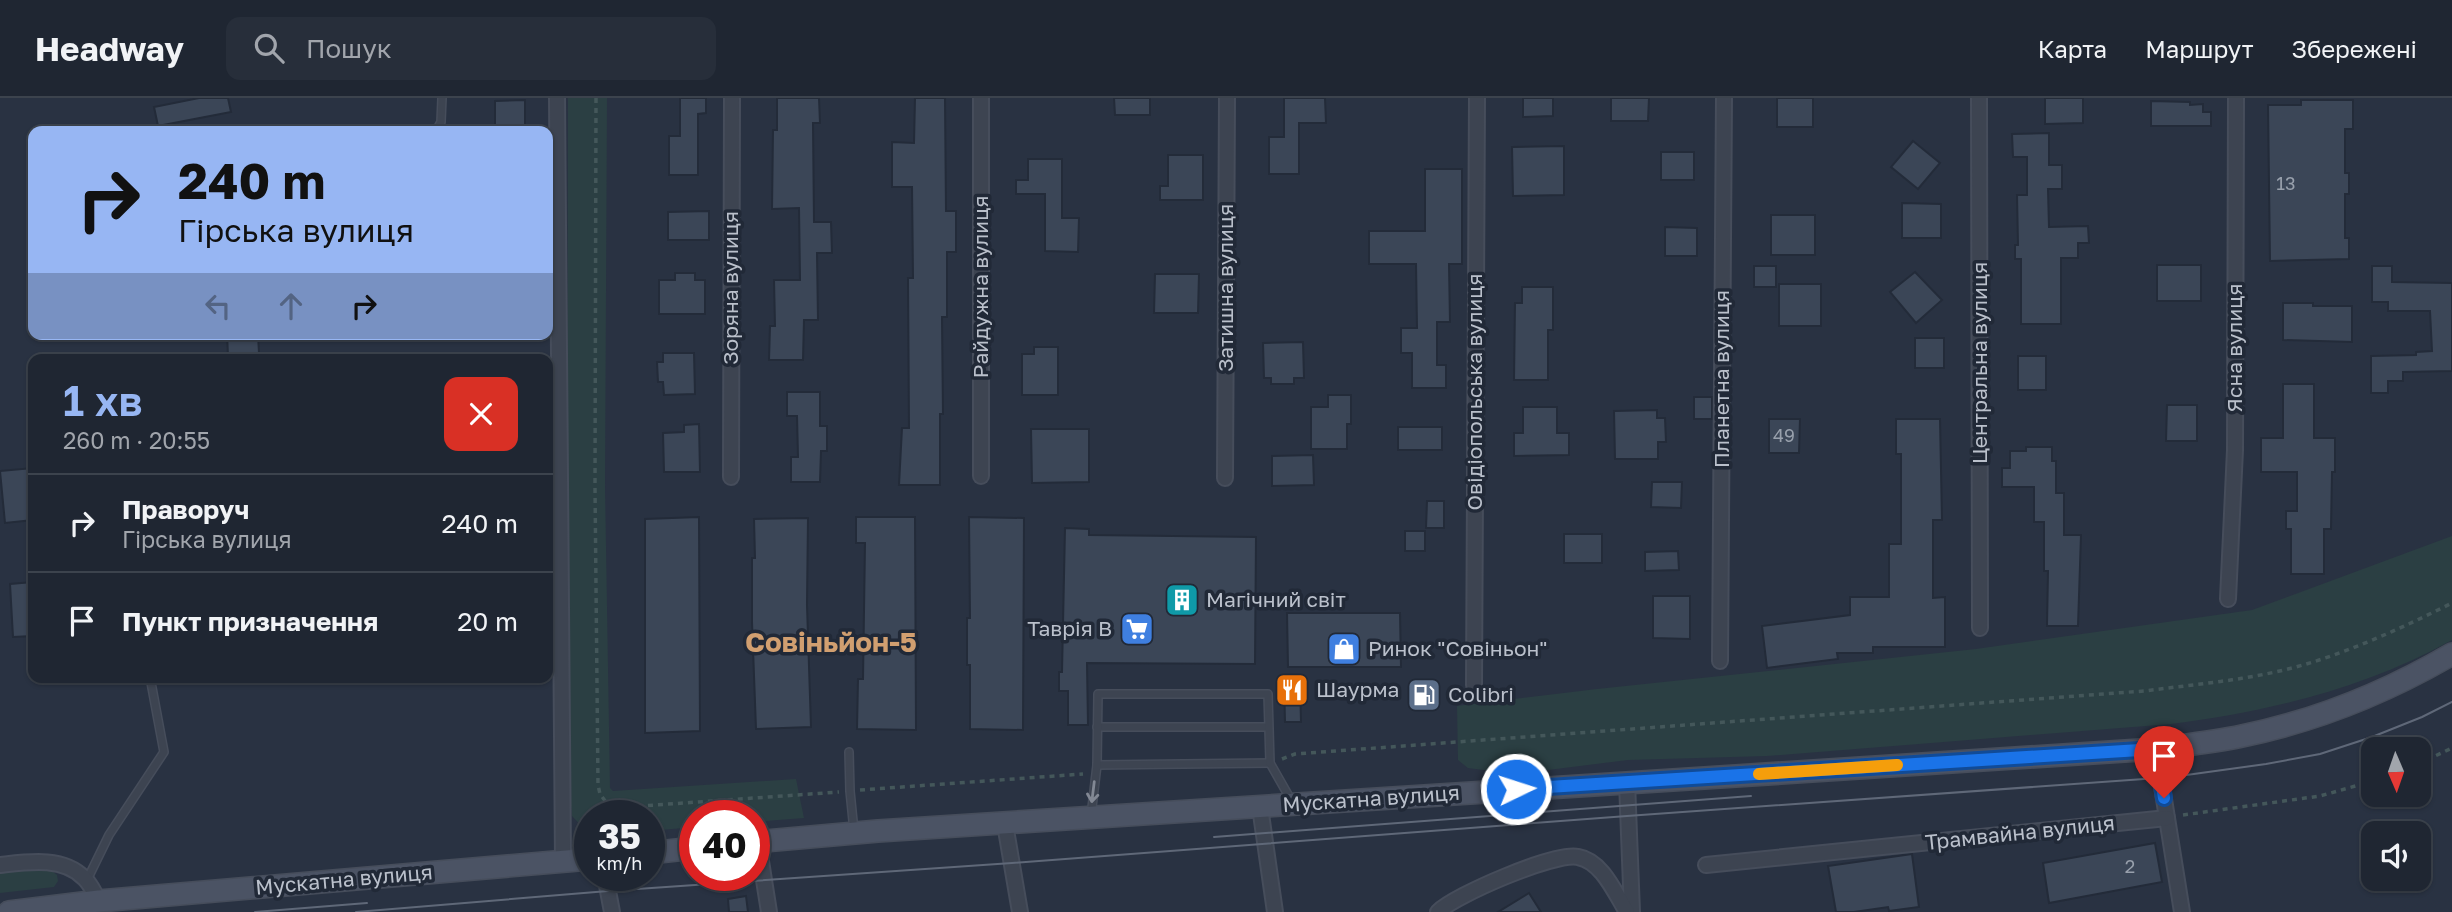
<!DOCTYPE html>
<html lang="uk">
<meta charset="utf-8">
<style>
body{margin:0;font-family:"Golos Text",sans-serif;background:#272e3a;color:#f1f3f6;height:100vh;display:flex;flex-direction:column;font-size:26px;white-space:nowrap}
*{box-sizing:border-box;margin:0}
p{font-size:23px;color:#a1a5ac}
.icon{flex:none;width:38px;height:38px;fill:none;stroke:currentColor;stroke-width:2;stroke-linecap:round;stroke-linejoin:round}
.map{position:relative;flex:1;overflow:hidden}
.details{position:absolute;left:28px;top:256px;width:525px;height:329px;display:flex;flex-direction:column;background:#1f2632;border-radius:14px;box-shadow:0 2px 5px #0004,0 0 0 2px #3c434d}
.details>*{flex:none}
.banner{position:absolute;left:28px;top:28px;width:525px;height:214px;border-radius:14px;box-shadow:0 2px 5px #0004,0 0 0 2px #3c434d;background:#97b6f3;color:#111;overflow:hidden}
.needle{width:46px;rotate:178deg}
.tools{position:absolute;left:2361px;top:639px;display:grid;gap:14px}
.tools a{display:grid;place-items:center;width:70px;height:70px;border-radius:14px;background:#1f2632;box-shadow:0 2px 5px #0004,0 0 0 2px #3c434d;font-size:35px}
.speed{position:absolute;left:574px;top:702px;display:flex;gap:14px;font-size:35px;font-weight:700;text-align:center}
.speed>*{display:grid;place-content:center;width:91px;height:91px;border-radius:50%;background:#1f2632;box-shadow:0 2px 5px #0004,0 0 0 2px #3c434d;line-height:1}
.speed small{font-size:18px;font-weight:400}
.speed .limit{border:10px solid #d22;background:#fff;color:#111}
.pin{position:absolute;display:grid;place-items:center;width:60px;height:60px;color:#fff;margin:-72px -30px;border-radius:50% 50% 50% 0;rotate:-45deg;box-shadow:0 0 7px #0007}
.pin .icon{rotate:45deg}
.me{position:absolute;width:77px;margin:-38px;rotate:86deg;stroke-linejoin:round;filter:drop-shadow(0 0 5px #0008)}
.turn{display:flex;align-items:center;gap:24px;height:147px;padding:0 35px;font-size:32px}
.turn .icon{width:91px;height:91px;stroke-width:2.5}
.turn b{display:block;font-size:49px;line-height:60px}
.lanes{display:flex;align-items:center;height:66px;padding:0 35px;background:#0003;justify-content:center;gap:35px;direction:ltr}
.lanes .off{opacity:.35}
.round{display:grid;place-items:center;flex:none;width:74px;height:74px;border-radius:14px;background:#272e3a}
.headline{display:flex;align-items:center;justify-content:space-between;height:119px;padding:0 35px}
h1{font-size:42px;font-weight:600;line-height:52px;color:#97b6f3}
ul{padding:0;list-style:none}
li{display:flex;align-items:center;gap:21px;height:98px;padding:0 35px;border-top:2px solid #3c434d}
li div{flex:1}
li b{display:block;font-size:26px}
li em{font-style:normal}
header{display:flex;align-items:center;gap:42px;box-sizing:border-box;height:98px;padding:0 35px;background:#1f2632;border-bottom:2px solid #3c434d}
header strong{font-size:33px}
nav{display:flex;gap:38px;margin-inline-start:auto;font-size:24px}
.search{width:490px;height:63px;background:#272e3a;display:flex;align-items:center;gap:18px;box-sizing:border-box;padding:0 24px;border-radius:14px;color:#a1a5ac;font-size:26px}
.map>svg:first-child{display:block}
</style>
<header>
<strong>Headway</strong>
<div class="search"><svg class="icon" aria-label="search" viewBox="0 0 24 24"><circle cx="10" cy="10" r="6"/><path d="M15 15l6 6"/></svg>Пошук</div>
<nav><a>Карта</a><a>Маршрут</a><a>Збережені</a></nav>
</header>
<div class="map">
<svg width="2452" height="814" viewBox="0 0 2452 814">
<rect width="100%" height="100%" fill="#293242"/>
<g fill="#2b3f43">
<path d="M 568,0 L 607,0 L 605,388 L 610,690 L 613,693 L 796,681 L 804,720 L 754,724 L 754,718 L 695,718 L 695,729 L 649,733 L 649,718 L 590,718 L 590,737 L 572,718 L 569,689 L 567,563 Z"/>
<path d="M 2452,438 L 2452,542 C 2363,591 2271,613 2171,626 L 1767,658 L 1628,662 L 1515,676 L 1468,670 L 1458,662 L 1457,608 L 1597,591 L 1976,551 L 2252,512 Z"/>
<path d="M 40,771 L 52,773 L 57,777 L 58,783 L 54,789 L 0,795 L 0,775 Z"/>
</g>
<g fill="#3b4657" stroke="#232b39" stroke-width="2">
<path d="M 199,0 L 228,0 L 231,14 L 158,28 L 154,9 Z"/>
<path d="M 680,0 L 706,0 L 706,15 L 698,16 L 698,77 L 669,77 L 669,38 L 680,38 Z"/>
<path d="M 777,0 L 819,0 L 820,25 L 813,25 L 814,124 L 831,124 L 832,155 L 817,155 L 818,222 L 804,222 L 803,262 L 769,262 L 770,228 L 775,228 L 774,182 L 800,182 L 799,110 L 772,111 L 773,32 L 777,32 Z"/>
<path d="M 915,0 L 945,0 L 946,113 L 956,113 L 956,154 L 947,154 L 947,219 L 942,219 L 943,316 L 940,316 L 940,387 L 899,387 L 902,330 L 909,330 L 908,180 L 913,180 L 912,89 L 892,89 L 892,44 L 914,45 Z"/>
<path d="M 1114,0 L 1150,0 L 1150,17 L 1115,17 Z"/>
<path d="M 1284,0 L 1325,0 L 1326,25 L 1299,25 L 1299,76 L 1269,76 L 1269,39 L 1284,39 Z"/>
<path d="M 1523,0 L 1553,0 L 1553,18 L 1523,19 Z"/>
<path d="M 1611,0 L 1649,0 L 1648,23 L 1611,23 Z"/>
<rect x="1777" y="0" width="36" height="29"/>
<path d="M 2045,0 L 2083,0 L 2083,25 L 2045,26 Z"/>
<path d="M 525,2 L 525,33 L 495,33 L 495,3 Z"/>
<path d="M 2301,2 L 2353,2 L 2353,31 L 2345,31 L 2345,75 L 2349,75 L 2349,96 L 2345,96 L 2345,140 L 2349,140 L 2349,161 L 2270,163 L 2268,7 L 2301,7 Z"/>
<path d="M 2151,3 L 2190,4 L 2190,7 L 2203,6 L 2203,14 L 2211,14 L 2211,28 L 2151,28 Z"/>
<path d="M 2049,35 L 2049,67 L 2062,67 L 2062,91 L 2048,91 L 2049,129 L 2088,128 L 2089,145 L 2078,145 L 2078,160 L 2061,160 L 2061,226 L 2021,226 L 2021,161 L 2015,161 L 2015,147 L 2018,147 L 2017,97 L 2027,97 L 2027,59 L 2013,59 L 2012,36 Z"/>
<path d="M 1913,43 L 1940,65 L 1918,91 L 1891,69 Z"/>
<path d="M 1564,48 L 1564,97 L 1513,98 L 1512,49 Z"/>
<rect x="1661" y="54" width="33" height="28"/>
<path d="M 1168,57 L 1203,57 L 1203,102 L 1160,102 L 1160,88 L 1168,88 Z"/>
<path d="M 1028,61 L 1062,61 L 1062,120 L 1079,120 L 1078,154 L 1045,153 L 1045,96 L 1016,96 L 1016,82 L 1028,82 Z"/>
<path d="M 1425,71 L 1462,71 L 1462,166 L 1449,166 L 1450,224 L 1437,224 L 1437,267 L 1446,267 L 1446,290 L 1412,290 L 1412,255 L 1401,255 L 1401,230 L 1417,230 L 1416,166 L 1369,166 L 1369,133 L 1425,133 Z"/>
<path d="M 1902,105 L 1941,106 L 1941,140 L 1902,140 Z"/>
<path d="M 709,113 L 709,142 L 668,142 L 668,114 Z"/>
<rect x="1771" y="117" width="44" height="40"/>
<path d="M 1665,129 L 1697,130 L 1697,158 L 1665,158 Z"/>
<rect x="2157" y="167" width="44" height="36"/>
<rect x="1754" y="168" width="22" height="21"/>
<path d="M 2372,168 L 2392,168 L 2392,184 L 2452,185 L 2452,273 L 2403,274 L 2403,283 L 2388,283 L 2388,295 L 2371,295 L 2371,258 L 2416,257 L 2416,254 L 2432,253 L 2430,213 L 2388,213 L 2388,204 L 2372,204 Z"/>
<path d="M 1915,174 L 1942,202 L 1916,225 L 1890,194 Z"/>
<path d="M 675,175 L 695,175 L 695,182 L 705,182 L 705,216 L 659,216 L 659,182 L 675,182 Z"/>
<path d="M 1155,176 L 1199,176 L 1198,215 L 1154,215 Z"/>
<rect x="1779" y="186" width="42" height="42"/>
<path d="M 1522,189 L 1553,189 L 1553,232 L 1548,232 L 1548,282 L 1514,282 L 1515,205 L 1522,205 Z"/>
<path d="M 2283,205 L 2313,205 L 2313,208 L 2352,208 L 2352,244 L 2283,242 Z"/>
<path d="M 227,236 L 258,236 L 259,255 L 228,258 Z"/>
<rect x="1915" y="240" width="29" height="30"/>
<path d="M 1303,244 L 1304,280 L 1294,280 L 1294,286 L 1271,286 L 1271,280 L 1264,280 L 1263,245 Z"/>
<path d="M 1034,249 L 1058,249 L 1058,297 L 1022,297 L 1022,256 L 1034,256 Z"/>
<path d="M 663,255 L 694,255 L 695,296 L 664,297 L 663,284 L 658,284 L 657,264 L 663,264 Z"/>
<rect x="2018" y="258" width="28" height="34"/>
<path d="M 2283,286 L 2314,286 L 2314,340 L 2335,340 L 2335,374 L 2332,374 L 2331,431 L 2324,431 L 2324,476 L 2291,476 L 2291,431 L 2286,431 L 2286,413 L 2297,413 L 2297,374 L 2261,374 L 2261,340 L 2283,340 Z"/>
<path d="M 787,294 L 820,294 L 820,328 L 827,328 L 827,353 L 821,353 L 820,384 L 791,384 L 791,359 L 798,359 L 797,318 L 787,318 Z"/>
<path d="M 1328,297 L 1351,297 L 1351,326 L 1347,326 L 1347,351 L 1311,351 L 1311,309 L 1328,309 Z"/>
<rect x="1694" y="299" width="18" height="22"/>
<path d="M 2167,307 L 2197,307 L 2197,343 L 2166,343 Z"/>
<path d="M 1523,309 L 1557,309 L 1557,335 L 1569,335 L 1569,357 L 1514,358 L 1514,335 L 1523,335 Z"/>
<path d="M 1657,312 L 1657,320 L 1665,320 L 1666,344 L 1658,344 L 1658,361 L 1615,361 L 1614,313 Z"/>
<path d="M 1769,321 L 1800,321 L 1799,355 L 1769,355 Z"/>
<path d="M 1896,321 L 1940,321 L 1942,422 L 1933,422 L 1933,500 L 1945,499 L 1945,549 L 1873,549 L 1873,555 L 1837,555 L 1838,561 L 1767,570 L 1762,528 L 1850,517 L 1850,499 L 1889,499 L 1889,446 L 1901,446 L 1901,356 L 1896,356 Z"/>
<path d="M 699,326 L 700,374 L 664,374 L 663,335 L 684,334 L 684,327 Z"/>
<rect x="1398" y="329" width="44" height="23"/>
<path d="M 1031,331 L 1089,331 L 1089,384 L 1032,385 Z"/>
<path d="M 2026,349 L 2052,349 L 2052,363 L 2056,363 L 2056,395 L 2064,395 L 2064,437 L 2081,437 L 2078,528 L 2047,528 L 2048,473 L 2044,473 L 2044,424 L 2034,424 L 2034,389 L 2002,389 L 2002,370 L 2010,370 L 2010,353 L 2026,353 Z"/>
<path d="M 1313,357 L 1314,387 L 1272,388 L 1272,358 Z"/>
<path d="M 33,370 L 33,422 L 5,425 L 0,373 Z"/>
<path d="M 1652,384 L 1682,384 L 1681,410 L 1651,409 Z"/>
<path d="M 1427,403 L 1444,403 L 1444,430 L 1426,430 Z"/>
<path d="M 699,419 L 700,633 L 645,635 L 645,421 Z"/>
<path d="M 856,419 L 915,419 L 916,632 L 857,631 L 858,581 L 863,581 L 865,445 L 856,445 Z"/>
<path d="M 969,419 L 1024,420 L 1023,632 L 970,631 L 970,567 L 967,567 L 967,520 L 970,520 Z"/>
<path d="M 808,420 L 807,507 L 811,629 L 756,631 L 752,524 L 752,460 L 755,460 L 754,421 Z"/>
<path d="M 1065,430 L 1089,431 L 1089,437 L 1256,439 L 1255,566 L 1087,565 L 1088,627 L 1068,627 L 1068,593 L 1059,593 L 1059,574 L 1062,574 Z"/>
<rect x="1405" y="433" width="20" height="20"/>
<rect x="1564" y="436" width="38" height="29"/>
<path d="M 1678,453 L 1679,472 L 1645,473 L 1645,454 Z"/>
<path d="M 33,484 L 33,538 L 13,539 L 10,486 Z"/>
<path d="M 1653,498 L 1690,498 L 1690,541 L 1653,540 Z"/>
<path d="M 1287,515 L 1400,515 L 1401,569 L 1288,569 Z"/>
<path d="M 1284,582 L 1300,582 L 1301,624 L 1285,624 Z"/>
<path d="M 2155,745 L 2162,784 L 2049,805 L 2043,765 Z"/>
<path d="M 1912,756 L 1919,809 L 1889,813 L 1888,809 L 1854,814 L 1836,814 L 1828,768 Z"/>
<path d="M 1529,795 L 1541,814 L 1498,814 Z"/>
<path d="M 746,798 L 748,814 L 729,814 L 728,801 Z"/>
</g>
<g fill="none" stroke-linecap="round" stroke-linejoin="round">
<defs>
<g id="lane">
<path d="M 436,33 L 441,24 L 442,0"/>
<path d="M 1097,629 L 1268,629"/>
<path d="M 849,654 L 850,693 L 854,733"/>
<path d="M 1097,667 L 1270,665"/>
<path d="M 1091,718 L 1097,667 L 1098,596 L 1268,596 L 1270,665 L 1291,702"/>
<path d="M 87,782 L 109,737 L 164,654 L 150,579"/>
</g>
<g id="street">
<path d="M 557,0 L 563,764"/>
<path d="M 1979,0 L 1980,530"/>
<path d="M 981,378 L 981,0"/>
<path d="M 731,379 L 732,0"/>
<path d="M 1225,380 L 1227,0"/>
<path d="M 2228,501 L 2235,352 L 2236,0"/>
<path d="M 1720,563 L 1724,0"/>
<path d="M 1474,587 L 1477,0"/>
<path d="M 2156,651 L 2182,814"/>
<path d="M 1627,684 L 1632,814"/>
<path d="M 1260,709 L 1275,814"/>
<path d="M 1005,726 L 1020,814"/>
<path d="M 758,744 L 769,814"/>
<path d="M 0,767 C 27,764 63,758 84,780 C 91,786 94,795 99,803"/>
<path d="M 1706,767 L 2167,720"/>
<path d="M 605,777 L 612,814"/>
<path d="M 1438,814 C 1455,797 1555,754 1578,759 C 1602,763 1615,795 1627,814"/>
</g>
<g id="secondary">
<path d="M 754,744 L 878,733 L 2156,651 C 2185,647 2214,644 2242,638 C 2315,623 2387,594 2452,556"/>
<path d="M 649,755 L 695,750"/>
<path d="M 9,814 L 99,803 L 590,761"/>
</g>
</defs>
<use href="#lane" stroke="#464d5b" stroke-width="10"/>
<use href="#street" stroke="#464d5b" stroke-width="18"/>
<use href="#secondary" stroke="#464d5b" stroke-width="24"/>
<g stroke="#44575a" stroke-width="3.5" stroke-dasharray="5 5" stroke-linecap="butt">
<path d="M 596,0 L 595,389 L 598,687 L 600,696 L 608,707 L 627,709 L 839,694"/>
<path d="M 1282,661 L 1295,656 L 2144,593 C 2197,586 2251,582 2303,567 C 2354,552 2404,529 2452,505"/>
<path d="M 2418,666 L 2452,650"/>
<path d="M 860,692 L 1083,676"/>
<path d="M 2183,717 L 2320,698 L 2373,683"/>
</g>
<use href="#lane" stroke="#3d4451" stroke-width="7"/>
<use href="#street" stroke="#3d4451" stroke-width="14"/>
<use href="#secondary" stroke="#4b5364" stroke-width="21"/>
<g stroke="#5f6878" stroke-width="2">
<path d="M 1214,739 L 1751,698"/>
<path d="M 255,814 L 367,805"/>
<path d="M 356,814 L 608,793 L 1012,765 L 1627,718 L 2172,679 L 2266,666 L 2320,656 L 2372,639 L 2422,619 L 2452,604"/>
</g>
</g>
<defs><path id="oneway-shaft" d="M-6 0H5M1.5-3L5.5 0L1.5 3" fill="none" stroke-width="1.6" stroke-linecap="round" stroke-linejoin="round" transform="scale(1.75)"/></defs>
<use stroke="#828894" href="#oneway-shaft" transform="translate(1093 694) rotate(97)"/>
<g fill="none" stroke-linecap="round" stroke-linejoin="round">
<defs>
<path id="route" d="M 1516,691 L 2156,651 L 2164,700"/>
</defs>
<use href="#route" stroke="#114b97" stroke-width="18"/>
<use href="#route" stroke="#1a73e8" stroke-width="12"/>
<path stroke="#f59e0b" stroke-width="12" d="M 1759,676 L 1897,667"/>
</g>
<defs>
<symbol id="building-square" viewBox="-11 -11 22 22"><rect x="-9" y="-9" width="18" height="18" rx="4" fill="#0f9aa8" stroke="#212937"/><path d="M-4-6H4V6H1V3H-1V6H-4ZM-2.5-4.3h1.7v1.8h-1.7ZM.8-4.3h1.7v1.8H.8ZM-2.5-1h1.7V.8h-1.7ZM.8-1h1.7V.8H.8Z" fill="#fff"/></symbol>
<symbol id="supermarket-square" viewBox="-11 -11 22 22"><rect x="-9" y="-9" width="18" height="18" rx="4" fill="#3f7fe0" stroke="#212937"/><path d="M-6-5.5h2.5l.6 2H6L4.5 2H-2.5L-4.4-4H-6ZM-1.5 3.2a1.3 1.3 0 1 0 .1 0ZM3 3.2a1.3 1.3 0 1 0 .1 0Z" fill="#fff"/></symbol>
<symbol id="shop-square" viewBox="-11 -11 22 22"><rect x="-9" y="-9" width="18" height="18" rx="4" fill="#3f7fe0" stroke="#212937"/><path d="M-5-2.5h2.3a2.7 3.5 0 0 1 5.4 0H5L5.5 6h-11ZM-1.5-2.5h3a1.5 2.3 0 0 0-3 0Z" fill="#fff"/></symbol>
<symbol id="restaurant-square" viewBox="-11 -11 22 22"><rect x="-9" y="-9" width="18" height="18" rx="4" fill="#e8710a" stroke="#212937"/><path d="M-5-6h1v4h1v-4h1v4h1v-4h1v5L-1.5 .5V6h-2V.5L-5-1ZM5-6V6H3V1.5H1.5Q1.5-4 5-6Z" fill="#fff"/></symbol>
<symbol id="fuel-square" viewBox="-11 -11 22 22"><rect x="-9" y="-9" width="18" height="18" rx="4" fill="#5c6f8a" stroke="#212937"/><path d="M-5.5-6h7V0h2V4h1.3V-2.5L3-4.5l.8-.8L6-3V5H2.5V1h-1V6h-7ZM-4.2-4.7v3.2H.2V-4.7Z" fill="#fff"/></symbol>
</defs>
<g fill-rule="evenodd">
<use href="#building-square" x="1163" y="483" width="38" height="38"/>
<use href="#supermarket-square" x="1118" y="512" width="38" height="38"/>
<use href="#shop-square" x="1325" y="532" width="38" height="38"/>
<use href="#restaurant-square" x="1273" y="573" width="38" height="38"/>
<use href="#fuel-square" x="1405" y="578" width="38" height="38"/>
</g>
<g text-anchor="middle" stroke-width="7" stroke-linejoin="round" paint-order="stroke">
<g font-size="18" fill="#98a0ac">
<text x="2286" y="92">13</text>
<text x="1784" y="344">49</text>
<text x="2130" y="775">2</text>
</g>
<g font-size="21" fill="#bac0cb" stroke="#212937">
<text transform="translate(981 189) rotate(-90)" y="7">Райдужна вулиця</text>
<text transform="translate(731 190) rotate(-90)" y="7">Зоряна вулиця</text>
<text transform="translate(1226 190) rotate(-90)" y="7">Затишна вулиця</text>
<text transform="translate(2235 250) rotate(-90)" y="7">Ясна вулиця</text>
<text transform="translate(1980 265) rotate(-90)" y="7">Центральна вулиця</text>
<text transform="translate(1722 281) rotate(-90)" y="7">Планетна вулиця</text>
<text transform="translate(1475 294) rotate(-90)" y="7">Овідіопольська вулиця</text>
<text transform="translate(1371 701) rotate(-4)" y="7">Мускатна вулиця</text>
<text transform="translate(2020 735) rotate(-6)" y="7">Трамвайна вулиця</text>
<text transform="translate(344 782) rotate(-5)" y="7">Мускатна вулиця</text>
</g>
<g font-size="21" fill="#bac0cb" stroke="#212937" text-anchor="start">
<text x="1206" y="509">Магічний світ</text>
<text x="1112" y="538" text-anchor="end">Таврія В</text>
<text x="1368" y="558">Ринок "Совіньон"</text>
<text x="1316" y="599">Шаурма</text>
<text x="1448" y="604">Colibri</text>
</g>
<g font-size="28" font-weight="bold" fill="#d19f70" stroke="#212937">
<text x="831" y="554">Совіньйон-5</text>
</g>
</g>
</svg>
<div class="tools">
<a><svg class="needle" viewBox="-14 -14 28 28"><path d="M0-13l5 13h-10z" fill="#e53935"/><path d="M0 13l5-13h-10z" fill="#a1a5ac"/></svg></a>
<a><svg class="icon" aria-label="sound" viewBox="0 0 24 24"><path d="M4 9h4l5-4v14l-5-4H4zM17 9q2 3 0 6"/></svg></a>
</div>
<div class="speed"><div>35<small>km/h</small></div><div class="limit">40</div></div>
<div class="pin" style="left:2164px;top:700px;background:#d93025"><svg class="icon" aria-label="arrive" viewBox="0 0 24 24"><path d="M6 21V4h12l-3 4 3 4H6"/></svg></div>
<svg class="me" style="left:1516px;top:691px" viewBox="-20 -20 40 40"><circle r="17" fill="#1a73e8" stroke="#fff" stroke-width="3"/><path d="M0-11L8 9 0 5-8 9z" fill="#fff"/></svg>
<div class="banner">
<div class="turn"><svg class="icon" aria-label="right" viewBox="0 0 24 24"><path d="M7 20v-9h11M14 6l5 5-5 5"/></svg><div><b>240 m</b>Гірська вулиця</div></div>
<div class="lanes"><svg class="icon off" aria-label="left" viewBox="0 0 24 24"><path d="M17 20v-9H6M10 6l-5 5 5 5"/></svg><svg class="icon off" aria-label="ahead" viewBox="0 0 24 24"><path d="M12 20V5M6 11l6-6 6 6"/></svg><svg class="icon" aria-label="right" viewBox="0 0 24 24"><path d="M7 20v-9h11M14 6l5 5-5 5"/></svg></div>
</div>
<section class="details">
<div class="headline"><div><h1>1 хв</h1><p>260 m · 20:55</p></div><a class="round" style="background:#d93025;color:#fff"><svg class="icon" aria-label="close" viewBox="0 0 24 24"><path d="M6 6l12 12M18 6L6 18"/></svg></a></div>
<ul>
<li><svg class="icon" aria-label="right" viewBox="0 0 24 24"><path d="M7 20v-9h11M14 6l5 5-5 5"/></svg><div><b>Праворуч</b><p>Гірська вулиця</p></div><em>240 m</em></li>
<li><svg class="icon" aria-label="arrive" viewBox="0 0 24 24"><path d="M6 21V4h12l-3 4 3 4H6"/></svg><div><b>Пункт призначення</b></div><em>20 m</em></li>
</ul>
</section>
</div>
